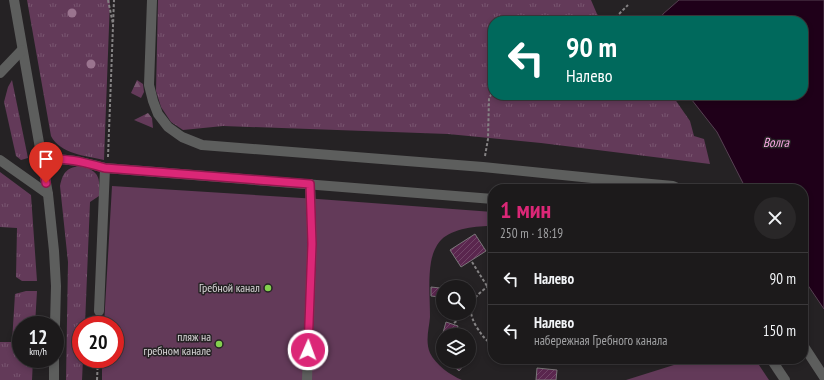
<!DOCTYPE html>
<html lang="ru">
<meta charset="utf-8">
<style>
body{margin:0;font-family:"PT Sans Narrow",sans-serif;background:#292728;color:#f1f3f6;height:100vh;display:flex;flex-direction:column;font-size:15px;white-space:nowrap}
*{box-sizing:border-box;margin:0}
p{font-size:13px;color:#a0a1a3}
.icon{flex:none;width:22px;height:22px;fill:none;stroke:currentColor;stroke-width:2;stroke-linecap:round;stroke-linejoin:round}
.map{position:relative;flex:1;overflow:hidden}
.sheet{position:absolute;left:488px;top:184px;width:320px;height:180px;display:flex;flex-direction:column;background:#1c1a1b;border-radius:16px;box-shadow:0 2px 6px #0003,0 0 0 1px #3a383a}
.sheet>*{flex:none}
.guide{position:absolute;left:488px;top:16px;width:320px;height:84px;border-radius:16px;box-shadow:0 2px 6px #0003,0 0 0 1px #3a383a;background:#00695c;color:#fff;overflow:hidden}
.fabs{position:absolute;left:436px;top:280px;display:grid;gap:8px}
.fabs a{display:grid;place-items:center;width:40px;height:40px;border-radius:50%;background:#1c1a1b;box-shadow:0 2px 6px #0003,0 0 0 1px #3a383a;font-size:20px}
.speed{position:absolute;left:12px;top:316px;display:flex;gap:8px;font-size:20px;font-weight:700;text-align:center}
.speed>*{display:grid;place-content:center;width:52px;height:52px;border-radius:50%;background:#1c1a1b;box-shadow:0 2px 6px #0003,0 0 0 1px #3a383a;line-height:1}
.speed small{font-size:10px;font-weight:400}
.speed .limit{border:6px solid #d22;background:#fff;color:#111}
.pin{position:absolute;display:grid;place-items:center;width:34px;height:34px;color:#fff;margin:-41px -17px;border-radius:50% 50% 50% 0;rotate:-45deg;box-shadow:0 0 4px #0007}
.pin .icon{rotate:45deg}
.me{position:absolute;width:44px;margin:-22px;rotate:2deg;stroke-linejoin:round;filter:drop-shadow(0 0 3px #0008)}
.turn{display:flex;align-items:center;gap:14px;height:84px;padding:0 12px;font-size:18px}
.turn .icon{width:52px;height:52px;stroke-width:2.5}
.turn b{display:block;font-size:28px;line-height:34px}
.round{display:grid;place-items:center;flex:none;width:42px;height:42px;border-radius:21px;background:#292728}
.summary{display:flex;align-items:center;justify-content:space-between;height:68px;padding:0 12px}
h1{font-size:24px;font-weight:700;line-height:30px;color:#db2777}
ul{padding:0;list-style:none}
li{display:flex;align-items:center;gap:12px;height:52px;padding:0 12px;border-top:1px solid #3a383a}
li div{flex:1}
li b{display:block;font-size:15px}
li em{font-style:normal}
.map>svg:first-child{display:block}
</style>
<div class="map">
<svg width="824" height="380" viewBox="0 0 824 380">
<defs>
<pattern id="grass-tufts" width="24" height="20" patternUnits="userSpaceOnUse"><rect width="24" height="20" fill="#633a59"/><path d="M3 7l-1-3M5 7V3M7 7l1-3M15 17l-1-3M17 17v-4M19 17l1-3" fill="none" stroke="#795670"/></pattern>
<pattern id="forest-firs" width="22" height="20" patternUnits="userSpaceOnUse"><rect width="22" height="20" fill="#633a59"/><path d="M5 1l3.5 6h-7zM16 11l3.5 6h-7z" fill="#795670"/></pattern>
<pattern id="building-hatch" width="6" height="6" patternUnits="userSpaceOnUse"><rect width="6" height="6" fill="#5a264e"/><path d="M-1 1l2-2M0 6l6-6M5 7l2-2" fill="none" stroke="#714567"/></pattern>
</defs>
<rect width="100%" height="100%" fill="#252224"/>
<g fill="url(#grass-tufts)">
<path d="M 27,0 L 110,0 L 104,160 C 87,156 60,154 51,136 Z"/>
<path d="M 158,0 L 591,0 L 597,14 L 603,21 L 493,21 L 493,95 L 672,95 L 690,121 L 694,136 L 704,139 L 710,164 L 541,143 L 448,134 L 223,126 L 183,130 L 171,122 L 161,107 L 156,91 Z"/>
<path d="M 12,80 L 28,158 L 21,160 L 16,156 L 4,102 L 8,87 Z"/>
<path d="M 82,166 C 100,172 100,178 99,196 L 90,202 L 85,325 L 81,325 L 81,359 L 83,359 L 82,380 L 66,380 L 68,262 L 60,186 C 63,172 67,167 82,166 Z"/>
<path d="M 0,172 L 31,195 L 37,281 L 22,281 L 16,277 L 17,228 L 0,227 Z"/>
<path d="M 26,291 L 37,291 L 35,325 L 21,325 L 21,359 L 33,359 L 32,380 L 0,380 L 0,342 L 12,342 L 15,294 Z"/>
</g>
<g fill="url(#forest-firs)">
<path d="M 137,80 L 143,84 L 144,92 L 141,98 L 131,93 Z"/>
<path d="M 148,113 L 152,118 L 153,128 L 134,120 Z"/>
</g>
<g fill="#633a59">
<path d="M 112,186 L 318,199 L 493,212 L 493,226 C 477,226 453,228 441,240 C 436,245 432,255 431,262 C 428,280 430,299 430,317 C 429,329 425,341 430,353 C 436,365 450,375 462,380 L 102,380 L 102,359 L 115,359 L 115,325 L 104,325 Z"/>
<path d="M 688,359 L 755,359 L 769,380 L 626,380 L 677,364 Z"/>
</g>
<path fill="#1f0019" stroke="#564052" d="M 679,0 L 824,0 L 824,309 L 803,278 L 803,189 L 746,189 L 717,132 L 688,95 L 803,95 L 803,21 L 660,21 L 663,14 Z"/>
<g fill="url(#building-hatch)" stroke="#7a7679">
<path d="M 475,234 L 486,251 L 461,267 L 450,250 Z"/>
<path d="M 431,287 L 440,288 L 440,297 L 431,296 Z"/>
<path d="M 446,322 L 458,326 L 455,335 L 443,335 L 443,357 L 439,347 Z"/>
<path d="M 448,361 L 467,361 L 459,371 Z"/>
<path d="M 537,368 L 557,370 L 556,380 L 536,380 Z"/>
</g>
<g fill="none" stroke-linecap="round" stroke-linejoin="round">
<g stroke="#858384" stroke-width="2" stroke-dasharray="3 2" stroke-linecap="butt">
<path d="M 108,0 L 113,24"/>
<path d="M 612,21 L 628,5"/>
<path d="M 485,156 L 488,139 L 489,98 L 493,92"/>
<path d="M 108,157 L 114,0"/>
<path d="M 472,262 L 487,286"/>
<path d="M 493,283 C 475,295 464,305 476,326 C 481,334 485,340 493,345"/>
<path d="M 454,323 L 467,313"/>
<path d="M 97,380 L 98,359"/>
</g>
<g stroke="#5d5e5d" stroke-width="10">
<path d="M 14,0 L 48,194 L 54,251 L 56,286 L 55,325"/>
<path d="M 152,0 L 149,85 L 153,101 L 158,114 L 168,127 L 182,137 L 202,145 L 483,167 L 651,184 L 673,186 L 680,189"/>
<path d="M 0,73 L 22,50"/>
<path d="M 0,160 L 48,194"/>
<path d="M 42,160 C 65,157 83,162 105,168 L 493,199"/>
<path d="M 99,311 L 105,168"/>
<path d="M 803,345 L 824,377"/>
<path d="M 771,359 L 785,380"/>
<path d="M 54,380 L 54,359"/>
<path d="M 307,380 L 312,244 L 310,184"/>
</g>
</g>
<g fill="#9a748f">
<circle cx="72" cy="13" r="4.5"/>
<circle cx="91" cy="64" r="4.5"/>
</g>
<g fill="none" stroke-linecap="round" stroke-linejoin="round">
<defs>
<path id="route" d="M 46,183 L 42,160 C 65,157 83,162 105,168 L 310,184 L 312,244 L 308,350"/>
</defs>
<use href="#route" stroke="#8e194d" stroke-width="10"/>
<use href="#route" stroke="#db2777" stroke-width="7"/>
</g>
<g fill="#83d04e" stroke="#252224" stroke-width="1.5">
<circle cx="268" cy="288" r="4"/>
<circle cx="219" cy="344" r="4"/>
</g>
<g text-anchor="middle" stroke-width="3" stroke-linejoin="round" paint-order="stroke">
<g font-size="12" fill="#d8d6d7" stroke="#252224" text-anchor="end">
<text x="260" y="292">Гребной канал</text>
<text x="211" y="341">пляж на<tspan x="211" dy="14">гребном канале</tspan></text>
</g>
<g font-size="13" font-style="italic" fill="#fdaae7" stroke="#252224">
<text x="776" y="147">Волга</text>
</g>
</g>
</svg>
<div class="fabs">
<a><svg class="icon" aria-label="search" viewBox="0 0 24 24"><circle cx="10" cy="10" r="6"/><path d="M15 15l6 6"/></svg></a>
<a><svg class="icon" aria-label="layers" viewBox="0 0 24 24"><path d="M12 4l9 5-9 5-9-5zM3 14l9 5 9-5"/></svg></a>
</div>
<div class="speed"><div>12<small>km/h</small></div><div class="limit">20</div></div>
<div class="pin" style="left:46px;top:183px;background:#d93025"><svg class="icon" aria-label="arrive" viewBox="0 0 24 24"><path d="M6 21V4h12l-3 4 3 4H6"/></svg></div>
<svg class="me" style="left:308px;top:350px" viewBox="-20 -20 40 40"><circle r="17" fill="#db2777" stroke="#fff" stroke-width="3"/><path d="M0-11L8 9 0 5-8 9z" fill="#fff"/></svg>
<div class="guide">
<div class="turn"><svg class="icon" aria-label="left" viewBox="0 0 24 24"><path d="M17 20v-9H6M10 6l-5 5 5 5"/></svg><div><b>90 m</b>Налево</div></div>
</div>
<section class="sheet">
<div class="summary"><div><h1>1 мин</h1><p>250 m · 18:19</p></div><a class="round"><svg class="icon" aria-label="close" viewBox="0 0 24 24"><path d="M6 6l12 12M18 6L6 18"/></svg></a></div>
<ul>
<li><svg class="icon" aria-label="left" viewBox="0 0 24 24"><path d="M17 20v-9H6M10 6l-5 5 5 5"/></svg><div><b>Налево</b></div><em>90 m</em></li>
<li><svg class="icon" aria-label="left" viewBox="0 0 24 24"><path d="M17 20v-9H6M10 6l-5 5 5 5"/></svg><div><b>Налево</b><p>набережная Гребного канала</p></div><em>150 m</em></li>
</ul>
</section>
</div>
